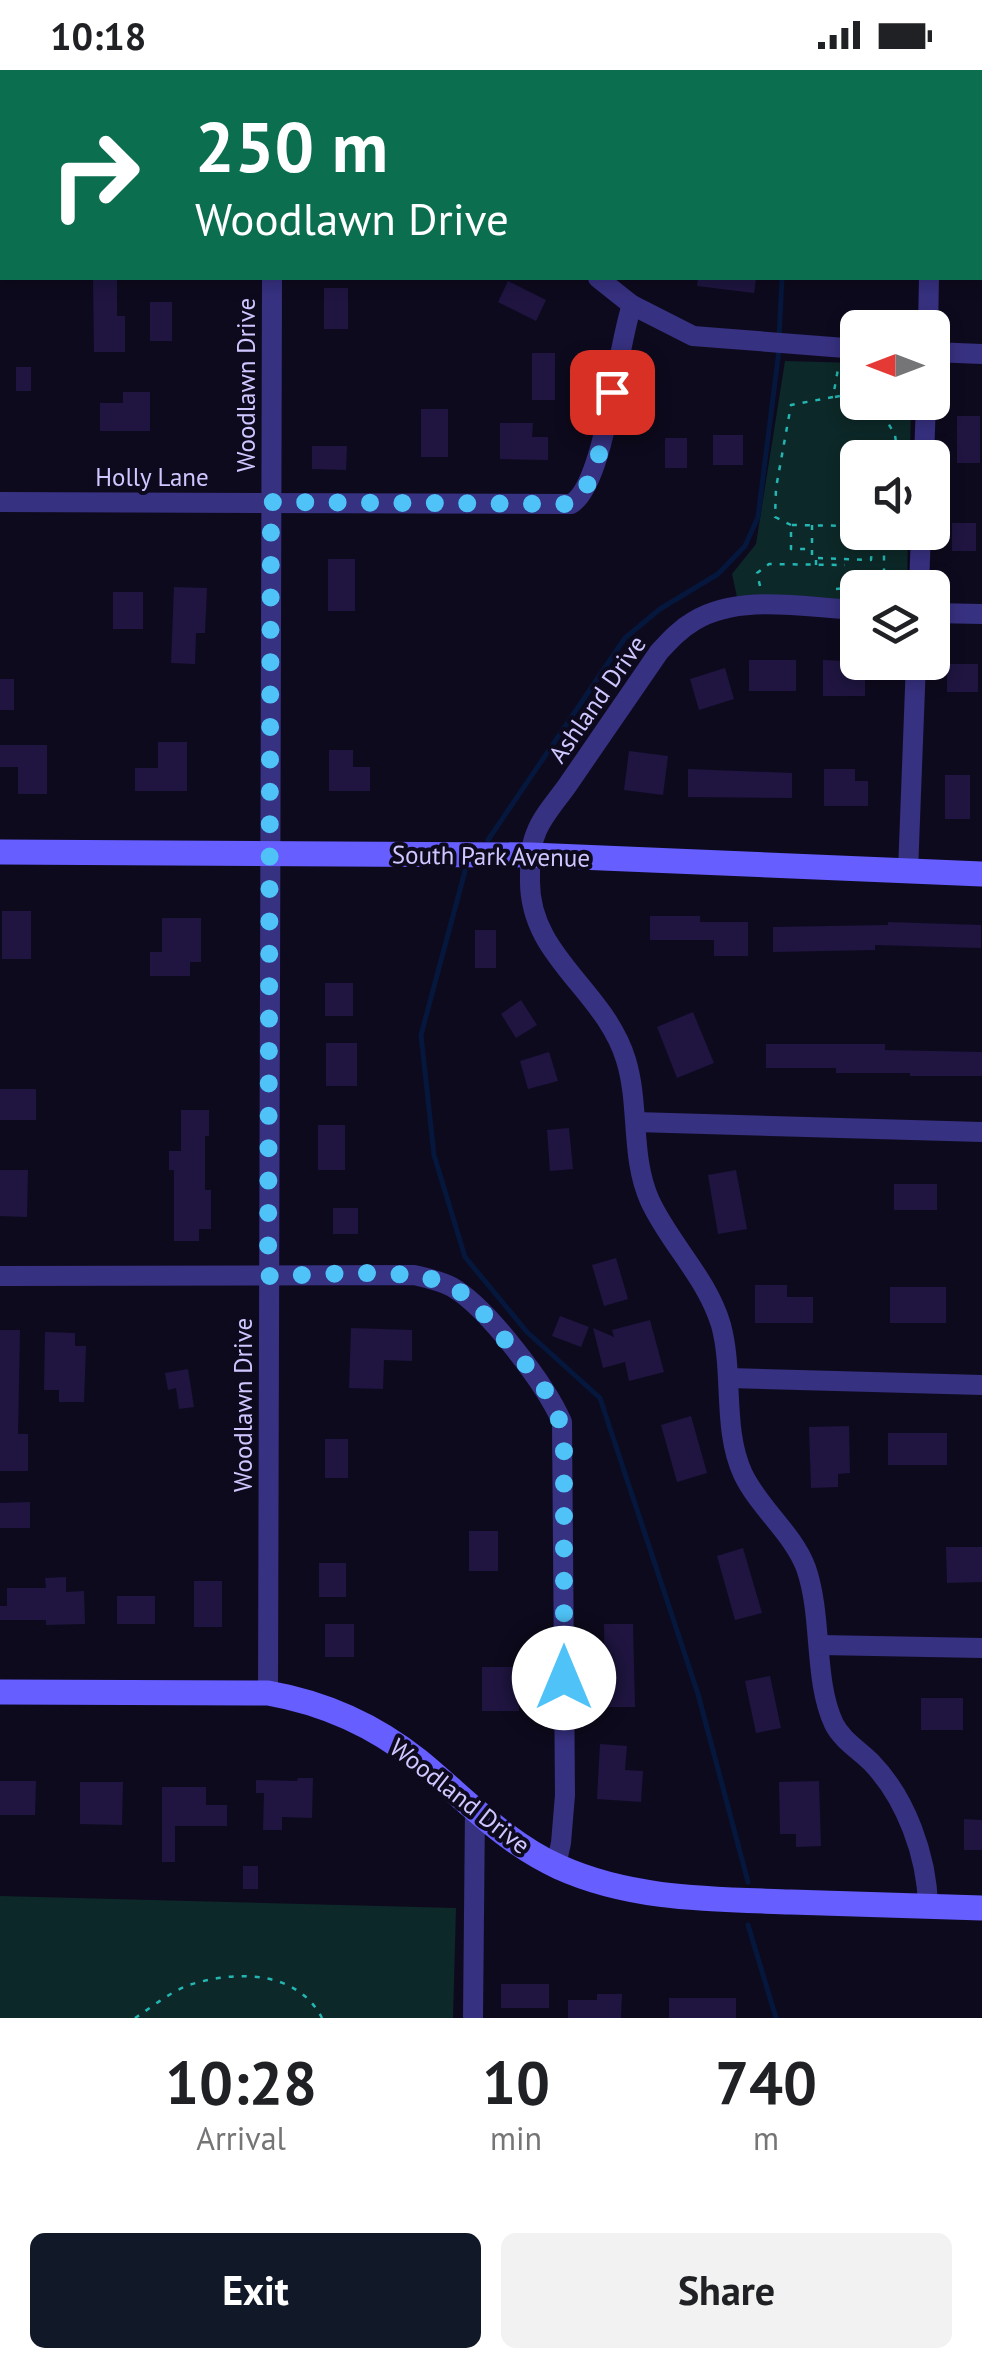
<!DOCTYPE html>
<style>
body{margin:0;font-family:"PT Sans",sans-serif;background:#f2f2f2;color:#202124;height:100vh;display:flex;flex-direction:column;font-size:38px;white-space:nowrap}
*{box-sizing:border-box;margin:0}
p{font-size:32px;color:#757577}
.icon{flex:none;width:55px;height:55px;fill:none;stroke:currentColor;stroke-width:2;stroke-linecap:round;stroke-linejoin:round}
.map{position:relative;height:1948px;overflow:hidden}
.details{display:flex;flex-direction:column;background:#fff;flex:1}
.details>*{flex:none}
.banner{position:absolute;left:0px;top:0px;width:982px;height:210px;box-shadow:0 5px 15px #0003;background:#0b6e4f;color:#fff;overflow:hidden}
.needle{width:65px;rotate:270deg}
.fabs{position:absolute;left:840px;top:240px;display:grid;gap:20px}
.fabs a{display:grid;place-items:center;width:110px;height:110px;border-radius:15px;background:#fff;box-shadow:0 5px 15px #0003;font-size:50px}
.pin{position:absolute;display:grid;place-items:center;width:85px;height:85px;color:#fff;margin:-42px;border-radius:20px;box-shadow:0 5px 15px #0006}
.me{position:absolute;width:110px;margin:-55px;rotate:0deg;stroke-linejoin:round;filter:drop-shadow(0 0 8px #0008)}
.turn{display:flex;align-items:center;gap:35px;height:210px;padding:0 30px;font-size:45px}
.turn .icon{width:130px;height:130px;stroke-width:2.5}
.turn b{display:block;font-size:70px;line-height:85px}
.eta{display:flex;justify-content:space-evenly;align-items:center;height:170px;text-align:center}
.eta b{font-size:60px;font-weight:700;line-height:70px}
.primary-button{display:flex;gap:20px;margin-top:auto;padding:20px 30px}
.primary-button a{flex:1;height:115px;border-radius:15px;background:#111827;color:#fff;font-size:40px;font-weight:700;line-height:115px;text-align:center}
.primary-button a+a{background:#f2f2f2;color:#202124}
.status{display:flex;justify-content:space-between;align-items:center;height:70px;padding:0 50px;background:#fff;direction:ltr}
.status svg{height:28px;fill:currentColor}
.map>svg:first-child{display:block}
</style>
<div class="status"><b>10:18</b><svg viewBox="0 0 49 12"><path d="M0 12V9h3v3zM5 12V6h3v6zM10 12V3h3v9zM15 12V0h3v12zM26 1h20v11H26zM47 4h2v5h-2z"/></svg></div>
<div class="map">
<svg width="982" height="1948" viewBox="0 0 982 1948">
<rect width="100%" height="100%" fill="#0e0a1e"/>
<g fill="#0d2828">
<path d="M 785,291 L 857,293 L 858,332 L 911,333 L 910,387 L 858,388 L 858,462 L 908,463 L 907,517 L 858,518 L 857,530 L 737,527 L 732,504 L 756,474 Z"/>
<path d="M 0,1826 L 456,1838 L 453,1948 L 0,1948 Z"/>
</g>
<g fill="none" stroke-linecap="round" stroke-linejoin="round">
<g stroke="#05173c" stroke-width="5">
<path d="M 0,2 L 19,2"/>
<path d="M 779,2 L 779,0"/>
<path d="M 779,269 L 782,208"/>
<path d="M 488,770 L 625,568 L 660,539 L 718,504 L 745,476 L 758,447 L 779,280"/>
<path d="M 465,801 L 421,965 L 434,1085 L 465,1187 L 527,1262 L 600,1328 L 698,1624 L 748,1812"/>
<path d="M 748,1855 L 776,1948"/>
</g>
</g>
<g fill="#1f1540">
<path d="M 93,208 L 117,208 L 117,246 L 125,246 L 125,282 L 94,282 Z"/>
<path d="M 698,208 L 756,208 L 754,223 L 697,216 Z"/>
<path d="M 508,211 L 546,230 L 536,251 L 498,232 Z"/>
<rect x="324" y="218" width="24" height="41"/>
<rect x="150" y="232" width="22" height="39"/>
<rect x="532" y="283" width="23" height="47"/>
<rect x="16" y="297" width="15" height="24"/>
<path d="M 123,322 L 150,322 L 150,361 L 100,361 L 100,333 L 123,333 Z"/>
<rect x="421" y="339" width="27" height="48"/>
<rect x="957" y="346" width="23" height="47"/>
<path d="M 500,353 L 533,353 L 532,367 L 548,367 L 548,390 L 500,389 Z"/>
<rect x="713" y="365" width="30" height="30"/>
<rect x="665" y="368" width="22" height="30"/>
<path d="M 312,376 L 347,376 L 346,400 L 312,399 Z"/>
<rect x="952" y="453" width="24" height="28"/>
<rect x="328" y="489" width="27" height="52"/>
<path d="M 174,517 L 207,518 L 205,563 L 196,563 L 195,594 L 171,593 Z"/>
<rect x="113" y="522" width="30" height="37"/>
<rect x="749" y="590" width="47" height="31"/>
<path d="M 823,590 L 865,592 L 865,626 L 823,626 Z"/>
<rect x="947" y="594" width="31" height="28"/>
<path d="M 725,598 L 734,629 L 699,640 L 690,609 Z"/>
<rect x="0" y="609" width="14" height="31"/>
<path d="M 158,672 L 187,672 L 187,721 L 135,721 L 135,698 L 158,698 Z"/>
<path d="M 0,675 L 47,675 L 47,724 L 18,724 L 18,697 L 0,697 Z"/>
<path d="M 329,680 L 353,680 L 353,697 L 370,697 L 370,721 L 329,721 Z"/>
<path d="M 629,681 L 668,686 L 663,725 L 624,720 Z"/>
<path d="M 688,699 L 792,703 L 792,728 L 688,727 Z"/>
<path d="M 824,699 L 855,699 L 855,711 L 868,711 L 868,736 L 824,736 Z"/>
<rect x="945" y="705" width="25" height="44"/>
<rect x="2" y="841" width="29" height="48"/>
<path d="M 650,846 L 700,846 L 700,852 L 748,852 L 748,886 L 714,886 L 714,870 L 650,870 Z"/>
<path d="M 162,848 L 201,848 L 201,892 L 190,892 L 190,906 L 150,906 L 150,882 L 162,882 Z"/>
<path d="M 888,852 L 981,855 L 981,878 L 875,875 L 875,880 L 773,882 L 773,857 L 888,855 Z"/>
<rect x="475" y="860" width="21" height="38"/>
<rect x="325" y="913" width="28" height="33"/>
<path d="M 521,930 L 537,955 L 516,968 L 501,944 Z"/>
<path d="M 693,942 L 714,993 L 677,1008 L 657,957 Z"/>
<rect x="326" y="973" width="31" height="43"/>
<path d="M 766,974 L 885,974 L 885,980 L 982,982 L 982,1006 L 910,1006 L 910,1003 L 836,1003 L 836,998 L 766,998 Z"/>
<path d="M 549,982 L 558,1011 L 528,1019 L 520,991 Z"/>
<rect x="0" y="1019" width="36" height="31"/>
<path d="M 181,1040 L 209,1040 L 209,1066 L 205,1066 L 205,1120 L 211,1120 L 211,1159 L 199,1159 L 199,1171 L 174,1171 L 174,1100 L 169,1100 L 169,1081 L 181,1081 Z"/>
<rect x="318" y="1055" width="27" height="45"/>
<path d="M 569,1058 L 573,1099 L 550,1101 L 547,1060 Z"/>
<path d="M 0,1100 L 28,1100 L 27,1147 L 0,1146 Z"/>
<path d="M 736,1100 L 747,1159 L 718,1164 L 708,1105 Z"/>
<rect x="894" y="1114" width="43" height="26"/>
<rect x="333" y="1138" width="25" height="26"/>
<path d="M 616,1188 L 628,1229 L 604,1236 L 592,1195 Z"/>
<path d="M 755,1215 L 787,1215 L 787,1227 L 813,1227 L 813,1253 L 755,1253 Z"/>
<rect x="890" y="1217" width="56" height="36"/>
<path d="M 560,1246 L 589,1257 L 581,1277 L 552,1266 Z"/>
<path d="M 650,1250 L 664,1302 L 629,1311 L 625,1292 L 603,1298 L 593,1258 L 614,1267 L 612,1260 Z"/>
<path d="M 351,1258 L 412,1260 L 412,1291 L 384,1290 L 383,1319 L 349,1318 Z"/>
<path d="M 0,1260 L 20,1260 L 18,1364 L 28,1364 L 28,1401 L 0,1401 Z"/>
<path d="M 45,1262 L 75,1263 L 75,1276 L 86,1276 L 84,1332 L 59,1332 L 59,1320 L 44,1320 Z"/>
<path d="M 188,1299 L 194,1337 L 179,1339 L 176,1318 L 168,1320 L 165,1303 Z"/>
<path d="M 691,1346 L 707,1403 L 677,1412 L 661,1355 Z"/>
<path d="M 849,1356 L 850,1403 L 838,1404 L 838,1417 L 811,1418 L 809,1357 Z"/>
<rect x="888" y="1363" width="59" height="32"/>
<rect x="325" y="1369" width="23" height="39"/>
<path d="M 30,1432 L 30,1458 L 0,1458 L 0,1433 Z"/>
<rect x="469" y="1461" width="29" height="40"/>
<path d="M 946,1477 L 982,1477 L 982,1512 L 947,1513 Z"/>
<path d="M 743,1478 L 762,1543 L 735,1550 L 717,1486 Z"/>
<rect x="319" y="1493" width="27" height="34"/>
<path d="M 66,1507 L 66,1522 L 84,1521 L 85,1554 L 46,1555 L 46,1550 L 0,1550 L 0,1536 L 7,1536 L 7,1518 L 46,1518 L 45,1508 Z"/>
<rect x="194" y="1511" width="28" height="46"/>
<rect x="117" y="1526" width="38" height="28"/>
<rect x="325" y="1554" width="29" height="33"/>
<path d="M 604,1554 L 633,1554 L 635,1637 L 605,1637 Z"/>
<rect x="482" y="1597" width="37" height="44"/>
<path d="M 770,1606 L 781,1658 L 756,1663 L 745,1611 Z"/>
<rect x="921" y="1628" width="42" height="32"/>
<path d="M 600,1674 L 627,1676 L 625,1700 L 643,1701 L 641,1732 L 597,1729 Z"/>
<path d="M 298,1708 L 313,1708 L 312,1748 L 282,1747 L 282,1760 L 263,1760 L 264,1723 L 256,1723 L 256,1710 L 297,1711 Z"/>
<path d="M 0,1711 L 36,1711 L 35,1745 L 0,1745 Z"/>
<path d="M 819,1711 L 821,1776 L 796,1777 L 796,1764 L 780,1764 L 779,1712 Z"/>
<path d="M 80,1712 L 123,1712 L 122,1755 L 80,1754 Z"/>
<path d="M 162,1717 L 206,1717 L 206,1735 L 227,1735 L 227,1756 L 175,1756 L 175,1792 L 162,1792 Z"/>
<path d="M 964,1749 L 982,1750 L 982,1780 L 964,1780 Z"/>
<rect x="243" y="1796" width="15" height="23"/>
<rect x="501" y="1914" width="48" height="24"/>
<path d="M 597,1924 L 622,1924 L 621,1948 L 568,1948 L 568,1930 L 597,1930 Z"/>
<rect x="669" y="1928" width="67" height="20"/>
</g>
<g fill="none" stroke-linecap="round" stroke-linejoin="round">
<g stroke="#23b6b3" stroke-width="2.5" stroke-dasharray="5 8" stroke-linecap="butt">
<path d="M 835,327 L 858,322"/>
<path d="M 876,332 L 895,365 L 898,388"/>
<path d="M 791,455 L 775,447 L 776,418 L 791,335 L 833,327 L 838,299"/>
<path d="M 812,455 L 812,477"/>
<path d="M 818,488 L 871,490 L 873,462"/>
<path d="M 816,495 L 816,488 L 812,487 L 812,479 L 791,479 L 791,455 L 858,456"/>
<path d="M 760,516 L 757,503 L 769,494 L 845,495"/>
<path d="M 836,519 L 871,515 L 884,502 L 884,462"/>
<path d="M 135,1948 C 152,1937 170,1922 189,1915 C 236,1900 297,1900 322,1948"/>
</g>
<g stroke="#373181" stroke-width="20">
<path d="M 933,2 L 933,0"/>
<path d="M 980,26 L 982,26"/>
<path d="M 0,92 L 2,92"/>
<path d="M 598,208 L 632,235 L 693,266 L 858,279"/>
<path d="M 928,258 L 929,208"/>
<path d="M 932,282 L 982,284"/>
<path d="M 924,388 L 926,332"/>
<path d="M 0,432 L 571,434 C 605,415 617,276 632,235"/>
<path d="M 919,518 L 921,462"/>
<path d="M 858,540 C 807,538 740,523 694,551 C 680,559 670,570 659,582 C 629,625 599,669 569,713 C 559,728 542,746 536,763 C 530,777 530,793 530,808 C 528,887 604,918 626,990 C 640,1036 630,1087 650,1131 C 670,1174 707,1208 721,1255 C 734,1303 722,1359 743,1404 C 759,1438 793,1463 806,1498 C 823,1547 813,1609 834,1654 C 842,1670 859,1680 871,1692 C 906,1728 927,1786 928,1836"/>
<path d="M 932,543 L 982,544"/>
<path d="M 908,802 L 916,592"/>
<path d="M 636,1052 L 982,1062"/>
<path d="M 0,1206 L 414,1205 C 427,1208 441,1211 452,1217 C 487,1237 546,1315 562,1352 L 565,1725 L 561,1773 L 556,1795"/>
<path d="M 729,1308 L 982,1315"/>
<path d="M 820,1575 L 982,1578"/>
<path d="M 268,1623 L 272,208"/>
<path d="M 473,1948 L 475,1740"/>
</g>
<g stroke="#675eff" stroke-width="25">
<path d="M 0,782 L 531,785 L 982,804"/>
<path d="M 0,1622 L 268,1623 C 325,1633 374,1655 419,1691 C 464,1728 504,1772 559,1797 C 632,1830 712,1829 791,1832 C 855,1834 918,1836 982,1838"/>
</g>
</g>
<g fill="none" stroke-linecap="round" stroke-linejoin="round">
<path stroke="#4fc3f7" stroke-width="18" stroke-dasharray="0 32.4" d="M 564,1608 L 564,1374 C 560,1335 540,1311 515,1282 C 496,1260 477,1230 451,1216 C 412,1195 315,1206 268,1206 L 271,432 L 571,434 C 596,420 608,349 612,322"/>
</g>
<g text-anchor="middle" stroke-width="8" stroke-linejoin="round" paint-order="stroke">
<g font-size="25" fill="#cfc7ff" stroke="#0e0a1e">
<text transform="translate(246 315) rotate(-90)" y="9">Woodlawn Drive</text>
<text x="152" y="416">Holly Lane</text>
<text transform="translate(597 629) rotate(-55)" y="9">Ashland Drive</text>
<text transform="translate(491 786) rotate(1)" y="9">South Park Avenue</text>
<text transform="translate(243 1335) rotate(-90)" y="9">Woodlawn Drive</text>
<text transform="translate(460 1726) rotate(38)" y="9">Woodland Drive</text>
</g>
</g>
</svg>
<div class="fabs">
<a><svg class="needle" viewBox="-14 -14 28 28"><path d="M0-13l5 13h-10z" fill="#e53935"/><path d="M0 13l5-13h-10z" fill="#757577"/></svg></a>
<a><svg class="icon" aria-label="sound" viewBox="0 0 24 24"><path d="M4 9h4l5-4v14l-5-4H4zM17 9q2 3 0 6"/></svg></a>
<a><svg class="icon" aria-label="layers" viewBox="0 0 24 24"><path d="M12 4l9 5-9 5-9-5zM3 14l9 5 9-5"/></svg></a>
</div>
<div class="pin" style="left:612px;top:322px;background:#d93025"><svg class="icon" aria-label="arrive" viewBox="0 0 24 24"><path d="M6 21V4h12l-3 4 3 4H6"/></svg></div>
<svg class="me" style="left:564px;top:1608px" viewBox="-20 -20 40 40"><circle r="19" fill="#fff"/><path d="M0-13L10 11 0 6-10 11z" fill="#4fc3f7"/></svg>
<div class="banner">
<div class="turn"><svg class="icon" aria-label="right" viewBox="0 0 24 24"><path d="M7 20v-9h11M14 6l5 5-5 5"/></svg><div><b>250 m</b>Woodlawn Drive</div></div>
</div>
</div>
<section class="details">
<div class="eta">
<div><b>10:28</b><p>Arrival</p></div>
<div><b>10</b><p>min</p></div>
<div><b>740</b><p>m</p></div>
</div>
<div class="primary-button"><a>Exit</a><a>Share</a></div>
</section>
